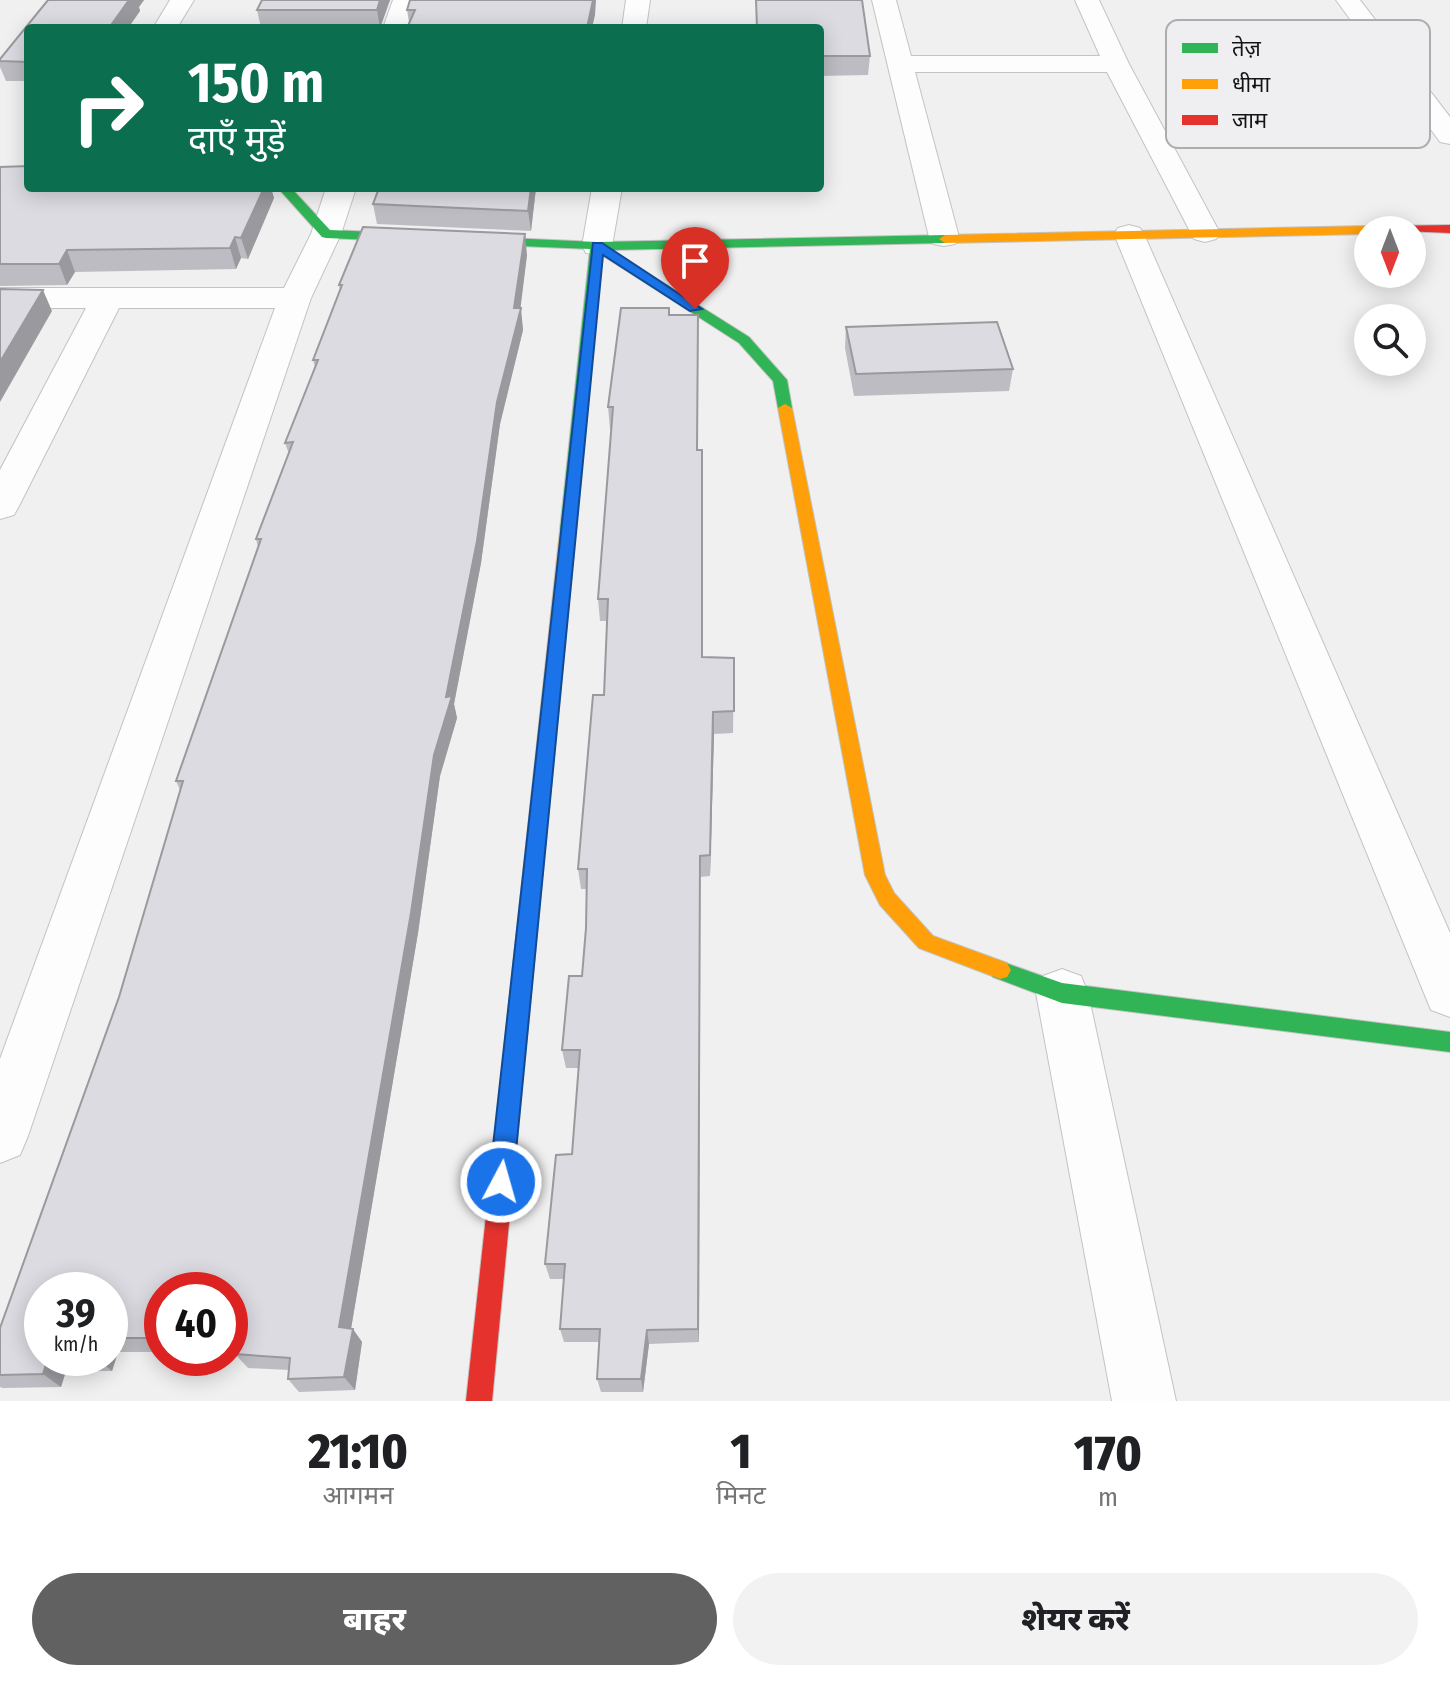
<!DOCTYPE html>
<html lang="hi">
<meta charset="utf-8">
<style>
body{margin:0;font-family:"Fira Sans Condensed","Noto Sans Devanagari",sans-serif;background:#f2f2f2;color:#202124;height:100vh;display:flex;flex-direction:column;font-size:30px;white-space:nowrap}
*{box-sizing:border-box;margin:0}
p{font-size:26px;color:#757577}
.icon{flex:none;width:44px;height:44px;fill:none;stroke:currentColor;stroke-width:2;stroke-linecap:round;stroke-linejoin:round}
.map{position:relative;height:1401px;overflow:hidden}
.panel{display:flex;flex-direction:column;background:#fff;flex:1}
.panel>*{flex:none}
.top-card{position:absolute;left:24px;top:24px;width:800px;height:168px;border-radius:8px;box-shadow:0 4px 20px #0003;background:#0b6e4f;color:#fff;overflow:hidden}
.needle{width:52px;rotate:180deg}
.tools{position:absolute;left:1354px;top:216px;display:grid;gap:16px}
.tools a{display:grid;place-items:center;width:72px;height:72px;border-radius:50%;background:#fff;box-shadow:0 4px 20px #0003;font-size:40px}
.speed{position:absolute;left:24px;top:1272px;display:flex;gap:16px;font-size:40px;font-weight:700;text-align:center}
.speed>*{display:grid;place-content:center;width:104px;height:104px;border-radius:50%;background:#fff;box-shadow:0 4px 20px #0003;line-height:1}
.speed small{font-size:20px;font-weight:400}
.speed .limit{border:12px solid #d22;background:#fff;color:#111}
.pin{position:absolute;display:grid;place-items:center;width:68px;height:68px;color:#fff;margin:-82px -34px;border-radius:50% 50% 50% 0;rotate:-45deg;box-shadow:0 0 8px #0007}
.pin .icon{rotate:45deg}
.me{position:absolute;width:88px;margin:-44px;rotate:6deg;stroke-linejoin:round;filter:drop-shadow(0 0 6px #0008)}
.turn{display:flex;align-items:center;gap:28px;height:168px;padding:0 32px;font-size:36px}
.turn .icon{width:104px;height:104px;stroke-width:2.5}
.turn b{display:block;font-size:56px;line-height:68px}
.eta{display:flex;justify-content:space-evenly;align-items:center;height:136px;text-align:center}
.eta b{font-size:48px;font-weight:800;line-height:56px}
.button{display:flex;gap:16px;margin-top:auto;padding:16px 32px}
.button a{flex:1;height:92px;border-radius:48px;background:#616162;color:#fff;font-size:32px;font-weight:800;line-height:92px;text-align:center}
.button a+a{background:#f2f2f2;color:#202124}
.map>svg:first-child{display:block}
</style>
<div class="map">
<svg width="1450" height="1401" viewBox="0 0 1450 1401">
<rect width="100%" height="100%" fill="#f0f0f0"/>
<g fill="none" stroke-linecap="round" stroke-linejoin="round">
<defs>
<g id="street">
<path d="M 170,0 L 194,0 L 177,28 L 153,28 Z"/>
<path d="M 393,0 L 417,0 L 407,28 L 383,28 Z"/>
<path d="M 626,0 L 650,0 L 646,28 L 622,28 Z"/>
<path d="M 872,0 L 896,0 L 911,56 L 1100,56 L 1075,0 L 1099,0 L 1129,64 L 1220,233 L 1216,239 L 1205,242 L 1194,239 L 1107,72 L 915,72 L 959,237 L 955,244 L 944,246 L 933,244 L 929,237 Z"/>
<path d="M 1336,0 L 1360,0 L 1450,117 L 1450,144 L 1440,142 Z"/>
<path d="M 326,188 L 356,188 L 341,234 L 311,298 L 28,1136 L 20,1155 L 0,1163 L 0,1059 L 275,308 L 119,308 L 19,506 L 14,515 L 0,519 L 0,470 L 86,308 L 0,308 L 0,288 L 284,288 L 311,234 Z"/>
<path d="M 592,188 L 622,188 L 612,246 L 608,253 L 597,255 L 586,253 L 582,246 Z"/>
<path d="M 1129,225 L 1140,228 L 1144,234 L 1450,933 L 1450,1017 L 1431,1010 L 1424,993 L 1114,234 L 1118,228 Z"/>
<path d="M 1062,969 L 1081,976 L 1088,993 L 1176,1401 L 1112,1401 L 1036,993 L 1043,976 Z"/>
</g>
<g id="fast">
<path d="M 278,188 L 291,188 L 330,230 L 597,242 L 945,235 L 951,239 L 945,243 L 611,250 L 749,337 L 787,380 L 792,408 L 785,412 L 778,408 L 773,381 L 739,343 L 602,255 L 576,530 L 568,535 L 560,530 L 590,249 L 326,238 L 322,237 Z"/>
<path d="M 1000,961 L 1062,983 L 1450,1032 L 1450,1052 L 1062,1003 L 993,977 L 989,970 L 993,963 Z"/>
</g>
<g id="slow">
<path d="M 1368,226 L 1374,230 L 1368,230 L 1368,234 L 945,243 L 939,239 L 945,235 Z"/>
<path d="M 785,404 L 792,408 L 885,875 L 894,893 L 933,936 L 1007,963 L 1011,970 L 1007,977 L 1000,979 L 919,948 L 880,905 L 865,875 L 778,408 Z"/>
<path d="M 568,525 L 576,530 L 522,1087 L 519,1095 L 511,1098 L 503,1095 L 500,1087 L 560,530 Z"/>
</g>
<g id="jam">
<path d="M 1450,225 L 1450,233 L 1381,230 L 1387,226 Z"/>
<path d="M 511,1076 L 519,1079 L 522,1087 L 492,1401 L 466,1401 L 500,1087 L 503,1079 Z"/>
</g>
</defs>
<use href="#street" stroke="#c3c3c3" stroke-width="2"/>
<use href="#fast" stroke="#c3c3c3" stroke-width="2"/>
<use href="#slow" stroke="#c3c3c3" stroke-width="2"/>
<use href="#jam" stroke="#c3c3c3" stroke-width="2"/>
<use href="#street" fill="#fdfdfd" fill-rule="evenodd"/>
<use href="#fast" fill="#30b455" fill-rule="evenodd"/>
<use href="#slow" fill="#ff9f0a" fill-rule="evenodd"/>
<use href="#jam" fill="#e5322d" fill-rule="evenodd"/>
</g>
<g fill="#bdbcc2" fill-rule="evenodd">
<path d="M 48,0 L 144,0 L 139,7 L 140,11 L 128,28 L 28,28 L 28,81 L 6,81 L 0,67 L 0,59 Z"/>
<path d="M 262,0 L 390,0 L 380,28 L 261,28 L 257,10 Z"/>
<path d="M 756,0 L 862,0 L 870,56 L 868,75 L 820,76 L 820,28 L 756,28 Z"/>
<path d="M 407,10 L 595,15 L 409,22 Z"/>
<path d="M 0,167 L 28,188 L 271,188 L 274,198 L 248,259 L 241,258 L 236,269 L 75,272 L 67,285 L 0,286 Z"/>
<path d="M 379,188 L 536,188 L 531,231 L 377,224 L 373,204 Z"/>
<path d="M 527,255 L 520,308 L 523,330 L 500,424 L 481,563 L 454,704 L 457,718 L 440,776 L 418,933 L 351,1328 L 362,1342 L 355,1390 L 299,1392 L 288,1379 L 289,1370 L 248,1368 L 235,1354 L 236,1352 L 230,1352 L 230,1290 L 162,1290 L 162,1352 L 118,1352 L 112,1371 L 66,1371 L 61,1387 L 3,1388 L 0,1387 L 0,1328 L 119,997 L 180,790 L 176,781 L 258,547 L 256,539 L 289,454 L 285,443 L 315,367 L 313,360 L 340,291 L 339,285 ZM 110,1290 L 110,1358 L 42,1358 Z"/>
<path d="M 669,315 L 698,450 L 703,657 L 734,658 L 733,733 L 714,734 L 710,876 L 700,877 L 699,1342 L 649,1344 L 643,1392 L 601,1392 L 597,1379 L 599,1342 L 564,1342 L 560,1329 L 564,1279 L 550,1279 L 545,1264 L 572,1154 L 579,1068 L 566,1068 L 562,1050 L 582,976 L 586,928 L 586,889 L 581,889 L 578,869 L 604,695 L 607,621 L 600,621 L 598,599 L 611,429 L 610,429 L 608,407 Z"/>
<path d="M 846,327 L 1013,369 L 1009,391 L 854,396 L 845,348 Z"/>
</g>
<g fill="#9a999e">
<path d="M 129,0 L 144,0 L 139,7 L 140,11 L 128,28 L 109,28 Z"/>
<path d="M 380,0 L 390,0 L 380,28 L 377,10 Z"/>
<path d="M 593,0 L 596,0 L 595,15 L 592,28 L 587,28 Z"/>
<path d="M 264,188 L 271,188 L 274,198 L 248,259 L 241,238 Z"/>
<path d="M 531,188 L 536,188 L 531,231 L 528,211 Z"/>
<path d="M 525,234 L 527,255 L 520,312 L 521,308 L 523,330 L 500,424 L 481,563 L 454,704 L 457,718 L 440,776 L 418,933 L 349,1341 L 339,1327 L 434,755 L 514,308 Z"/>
<path d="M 235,237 L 241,258 L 236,269 L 230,248 Z"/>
<path d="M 67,250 L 75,272 L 67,285 L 59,264 Z"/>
<path d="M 43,290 L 52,311 L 0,402 L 0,362 Z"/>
<path d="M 713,712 L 714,734 L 710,876 L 710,855 Z"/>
<path d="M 700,877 L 699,1342 L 698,1329 Z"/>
<path d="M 353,1329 L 362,1342 L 355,1390 L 344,1377 Z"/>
<path d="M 647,1330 L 649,1344 L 643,1392 L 641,1379 Z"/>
<path d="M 110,1345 L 118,1352 L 112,1371 L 96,1358 L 110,1358 Z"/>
<path d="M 48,1358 L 66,1371 L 61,1387 L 43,1374 Z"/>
</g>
<g fill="#dcdbe2" stroke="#9a999e" stroke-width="2">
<path d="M 48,0 L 129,0 L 109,28 L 28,28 L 28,62 L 0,61 L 0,59 Z"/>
<path d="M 262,0 L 380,0 L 377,10 L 257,10 Z"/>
<path d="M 410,0 L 593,0 L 587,28 L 407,28 L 415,10 L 407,10 Z"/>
<path d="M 756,0 L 862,0 L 870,56 L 820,56 L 820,28 L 757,28 Z"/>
<path d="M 28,166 L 28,188 L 264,188 L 241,238 L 235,237 L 230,248 L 67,250 L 59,264 L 0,264 L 0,167 Z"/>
<path d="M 379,188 L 531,188 L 528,211 L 373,204 Z"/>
<path d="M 363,227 L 525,234 L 514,308 L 521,308 L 497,402 L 477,541 L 446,697 L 452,696 L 434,755 L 411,913 L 339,1327 L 353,1329 L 344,1377 L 288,1379 L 290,1358 L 235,1354 L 239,1338 L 230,1338 L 230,1290 L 162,1290 L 162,1338 L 110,1338 L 110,1290 L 42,1290 L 42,1358 L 48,1358 L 43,1374 L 0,1375 L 0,1328 L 119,997 L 183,781 L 176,781 L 261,539 L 256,539 L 293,442 L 285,443 L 318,360 L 313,360 L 342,285 L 339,285 Z"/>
<path d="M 0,289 L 43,290 L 0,362 Z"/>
<path d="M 621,308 L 669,308 L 669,315 L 698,315 L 697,450 L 702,450 L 702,657 L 734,658 L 734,711 L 713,712 L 710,855 L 700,856 L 698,1329 L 647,1330 L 641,1379 L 597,1379 L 600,1329 L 560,1329 L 565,1264 L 545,1264 L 556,1155 L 572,1154 L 580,1050 L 562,1050 L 569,976 L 582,976 L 586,928 L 587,869 L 578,869 L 593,695 L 604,695 L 608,599 L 598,599 L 613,407 L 608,407 Z"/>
<path d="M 997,322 L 1013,369 L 856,374 L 846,327 Z"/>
</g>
<path fill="#1a73e8" stroke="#114b97" stroke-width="2" d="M 593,243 L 602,243 L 702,309 L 690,311 L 603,255 L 513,1182 L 510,1191 L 501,1194 L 493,1191 L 489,1182 Z"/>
<rect x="1166" y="20" width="264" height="128" rx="12" fill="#efeff1" stroke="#adadaf" stroke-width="2"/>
<rect x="1182" y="43" width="36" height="10" fill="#30b455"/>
<rect x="1182" y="79" width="36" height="10" fill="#ff9f0a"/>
<rect x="1182" y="115" width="36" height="10" fill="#e5322d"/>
<g font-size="22" fill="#141415">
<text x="1232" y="56">तेज़</text>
<text x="1232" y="92">धीमा</text>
<text x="1232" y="128">जाम</text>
</g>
</svg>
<div class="tools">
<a><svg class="needle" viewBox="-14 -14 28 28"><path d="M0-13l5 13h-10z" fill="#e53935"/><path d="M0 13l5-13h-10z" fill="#757577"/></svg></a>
<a><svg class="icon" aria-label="search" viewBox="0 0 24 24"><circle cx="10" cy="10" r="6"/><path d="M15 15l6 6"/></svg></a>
</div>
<div class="speed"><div>39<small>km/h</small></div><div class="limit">40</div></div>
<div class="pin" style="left:695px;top:309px;background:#d93025"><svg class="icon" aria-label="arrive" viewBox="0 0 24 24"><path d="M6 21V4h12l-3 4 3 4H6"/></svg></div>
<svg class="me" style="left:501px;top:1182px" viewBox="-20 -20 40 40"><circle r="17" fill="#1a73e8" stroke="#fff" stroke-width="3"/><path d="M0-11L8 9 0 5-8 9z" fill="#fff"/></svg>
<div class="top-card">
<div class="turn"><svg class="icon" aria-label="right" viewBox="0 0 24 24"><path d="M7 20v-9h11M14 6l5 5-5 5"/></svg><div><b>150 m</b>दाएँ मुड़ें</div></div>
</div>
</div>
<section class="panel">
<div class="eta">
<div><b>21:10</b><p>आगमन</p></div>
<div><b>1</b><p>मिनट</p></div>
<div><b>170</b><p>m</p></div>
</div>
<div class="button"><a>बाहर</a><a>शेयर करें</a></div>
</section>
